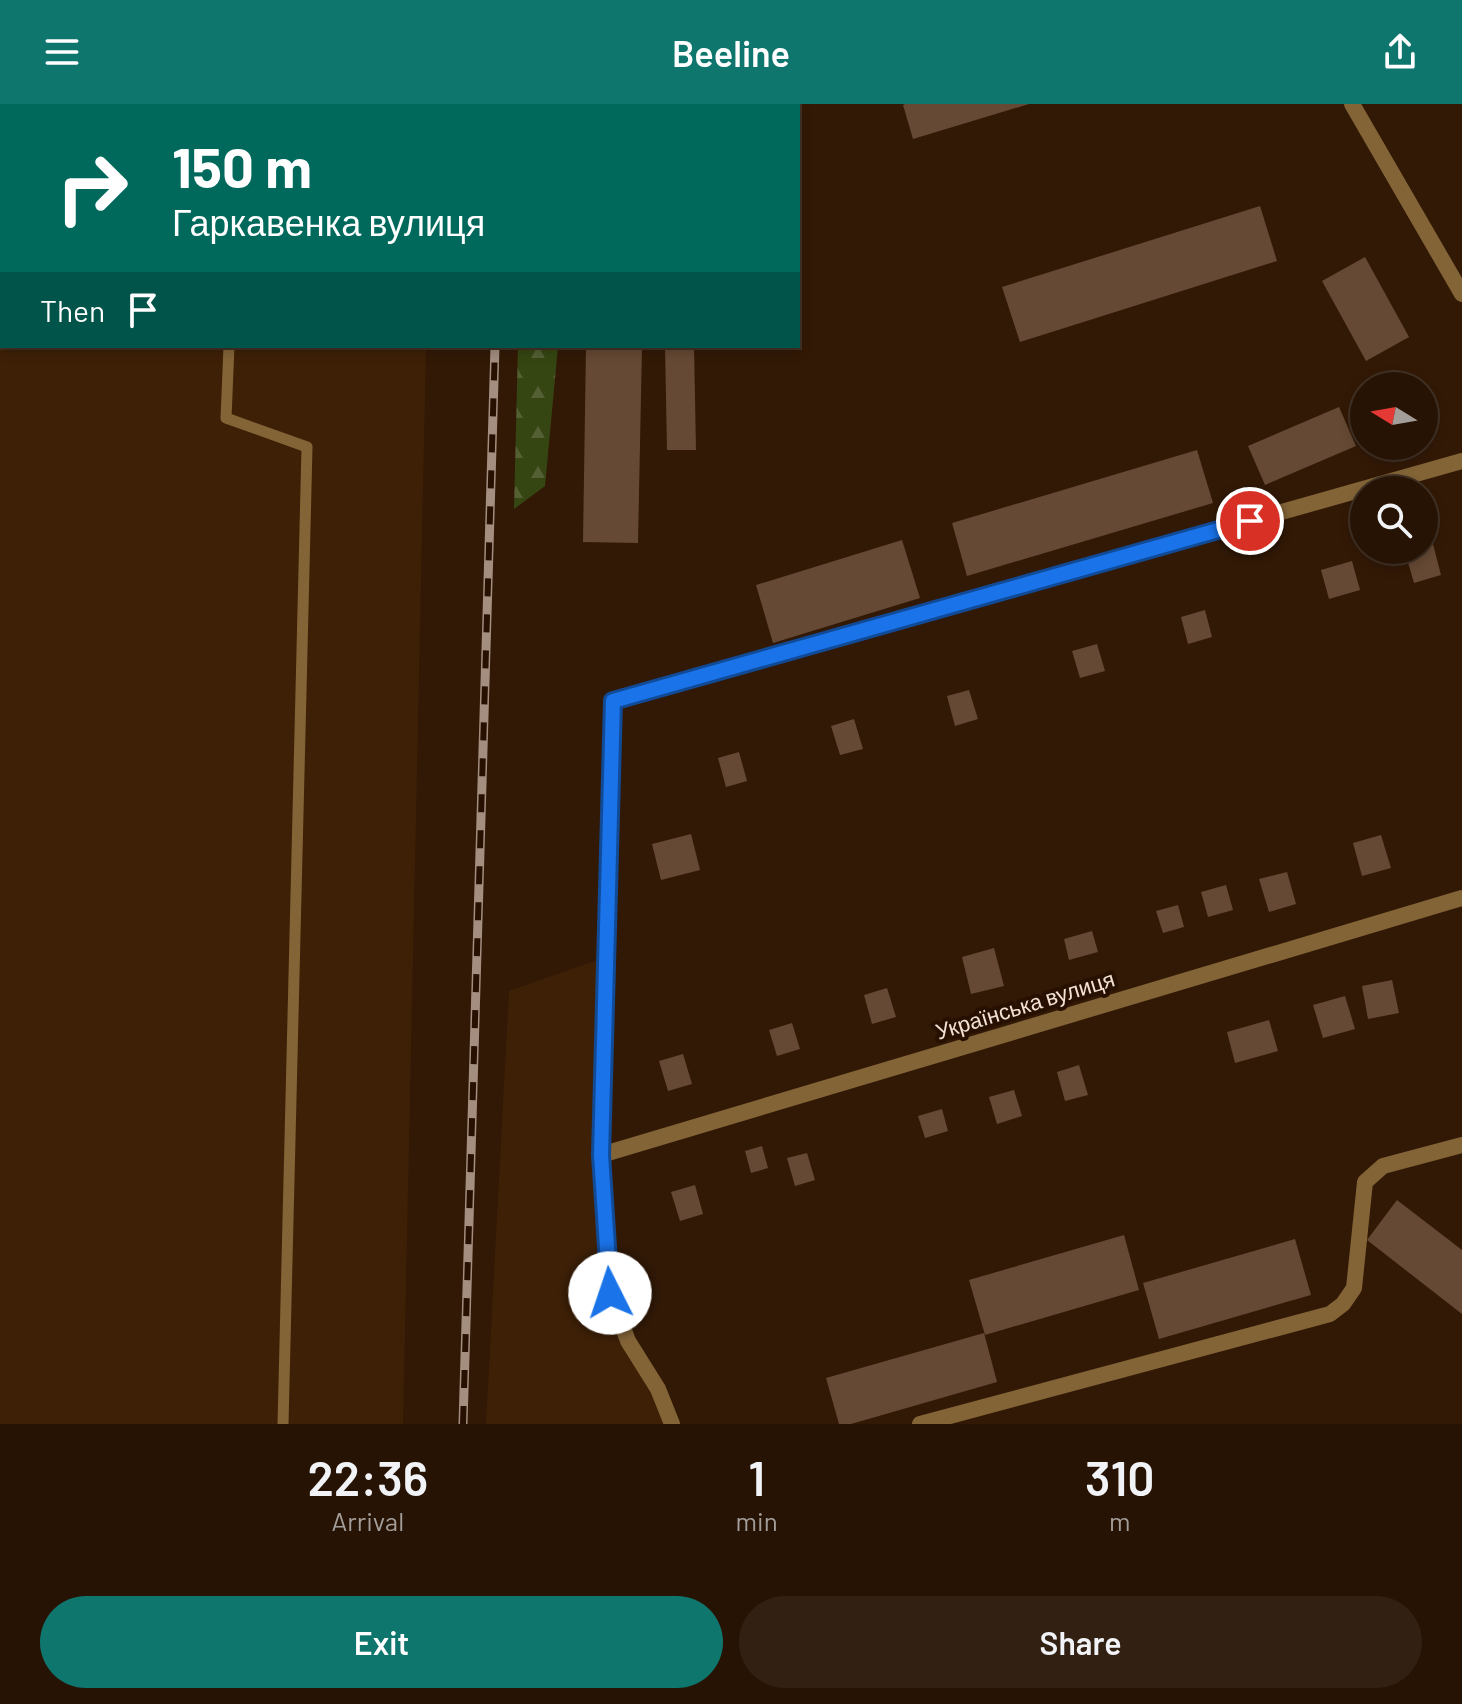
<!DOCTYPE html>
<meta charset="utf-8">
<style>
body{margin:0;font-family:Barlow,sans-serif;background:#322013;color:#f1f3f6;height:100vh;display:flex;flex-direction:column;font-size:30px;white-space:nowrap}
*{box-sizing:border-box;margin:0}
p{font-size:26px;color:#a49e9a}
.icon{flex:none;width:44px;height:44px;fill:none;stroke:currentColor;stroke-width:2;stroke-linecap:round;stroke-linejoin:round}
.map{position:relative;height:1320px;overflow:hidden}
.drawer{display:flex;flex-direction:column;background:#261304;flex:1}
.drawer>*{flex:none}
.guide{position:absolute;left:0px;top:0px;width:800px;height:244px;box-shadow:0 4px 12px #0003,0 0 0 2px #423226;background:#00695c;color:#fff;overflow:hidden}
.needle{width:52px;rotate:281deg}
.tools{position:absolute;left:1350px;top:268px;display:grid;gap:16px}
.tools a{display:grid;place-items:center;width:88px;height:88px;border-radius:50%;background:#261304;box-shadow:0 4px 12px #0003,0 0 0 2px #423226;font-size:40px}
.pin{position:absolute;display:grid;place-items:center;width:68px;height:68px;color:#fff;margin:-34px;border:4px solid #fff;border-radius:50%;box-shadow:0 2px 8px #0007}
.me{position:absolute;width:88px;margin:-44px;rotate:356deg;stroke-linejoin:round;filter:drop-shadow(0 0 6px #0008)}
.turn{display:flex;align-items:center;gap:28px;height:168px;padding:0 40px;font-size:36px}
.turn .icon{width:104px;height:104px;stroke-width:2.5}
.turn b{display:block;font-size:56px;line-height:68px}
.then{display:flex;align-items:center;height:76px;padding:0 40px;background:#0003;gap:16px;font-size:30px}
.eta{display:flex;justify-content:space-evenly;align-items:center;height:136px;text-align:center}
.eta b{font-size:48px;font-weight:600;line-height:56px}
.cta{display:flex;gap:16px;margin-top:auto;padding:16px 40px}
.cta a{flex:1;height:92px;border-radius:48px;background:#0f766e;color:#fff;font-size:32px;font-weight:600;line-height:92px;text-align:center}
.cta a+a{background:#322013;color:#f1f3f6}
header{display:flex;justify-content:space-between;align-items:center;height:104px;padding:0 40px;background:#0f766e;color:#fff;font-size:36px;font-weight:600}
.map>svg:first-child{display:block}
</style>
<header><svg class="icon" aria-label="menu" viewBox="0 0 24 24"><path d="M4 6h16M4 12h16M4 18h16"/></svg>Beeline<svg class="icon" aria-label="share" viewBox="0 0 24 24"><path d="M12 15V3M7 8l5-5 5 5M5 13v7h14v-7"/></svg></header>
<div class="map">
<svg width="1462" height="1320" viewBox="0 0 1462 1320">
<defs>
<pattern id="forest-firs" width="22" height="20" patternUnits="userSpaceOnUse" patternTransform="scale(2)"><rect width="22" height="20" fill="#364612"/><path d="M5 1l3.5 6h-7zM16 11l3.5 6h-7z" fill="#546034"/></pattern>
</defs>
<rect width="100%" height="100%" fill="#321906"/>
<g fill="#3e2006">
<path d="M 0,0 L 432,0 L 2,2 L 2,242 L 426,242 L 403,1320 L 0,1320 Z"/>
<path d="M 606,853 L 610,1189 L 672,1320 L 486,1320 L 509,887 Z"/>
</g>
<path fill="url(#forest-firs)" d="M 518,242 L 558,242 L 545,382 L 514,405 Z"/>
<g fill="#654934">
<path d="M 1029,0 L 913,35 L 903,1 L 905,0 Z"/>
<path d="M 1260,102 L 1277,157 L 1020,238 L 1002,183 Z"/>
<path d="M 1365,153 L 1409,233 L 1366,257 L 1322,177 Z"/>
<path d="M 586,242 L 642,242 L 638,439 L 583,438 Z"/>
<path d="M 665,242 L 694,242 L 696,346 L 667,346 Z"/>
<path d="M 1339,303 L 1356,342 L 1265,381 L 1248,342 Z"/>
<path d="M 1197,346 L 1213,399 L 967,472 L 952,419 Z"/>
<path d="M 902,436 L 920,494 L 773,539 L 756,481 Z"/>
<path d="M 1433,440 L 1441,471 L 1414,479 L 1405,448 L 1424,446 L 1424,442 Z"/>
<path d="M 1352,457 L 1360,486 L 1329,495 L 1321,466 Z"/>
<path d="M 1205,506 L 1212,533 L 1188,540 L 1181,513 Z"/>
<path d="M 1097,540 L 1105,567 L 1080,574 L 1072,547 Z"/>
<path d="M 969,586 L 978,615 L 955,622 L 947,592 Z"/>
<path d="M 854,615 L 863,645 L 840,651 L 831,622 Z"/>
<path d="M 739,648 L 747,677 L 726,683 L 718,654 Z"/>
<path d="M 691,730 L 700,766 L 661,776 L 652,740 Z"/>
<path d="M 1381,731 L 1391,764 L 1362,772 L 1353,739 Z"/>
<path d="M 1287,768 L 1296,800 L 1269,808 L 1259,775 Z"/>
<path d="M 1226,781 L 1233,806 L 1208,813 L 1201,788 Z"/>
<path d="M 1178,801 L 1184,823 L 1163,829 L 1156,807 Z"/>
<path d="M 1092,827 L 1098,848 L 1069,856 L 1064,835 Z"/>
<path d="M 994,844 L 1004,882 L 971,890 L 962,853 Z"/>
<path d="M 1392,876 L 1399,909 L 1368,915 L 1362,882 Z"/>
<path d="M 887,884 L 896,913 L 872,920 L 864,891 Z"/>
<path d="M 1345,892 L 1355,925 L 1323,934 L 1313,901 Z"/>
<path d="M 1269,916 L 1278,947 L 1235,959 L 1227,928 Z"/>
<path d="M 792,919 L 800,945 L 777,952 L 769,926 Z"/>
<path d="M 683,950 L 692,980 L 668,987 L 659,957 Z"/>
<path d="M 1079,961 L 1088,991 L 1065,997 L 1057,968 Z"/>
<path d="M 1014,986 L 1022,1012 L 997,1020 L 989,993 Z"/>
<path d="M 942,1005 L 948,1027 L 925,1034 L 918,1012 Z"/>
<path d="M 762,1042 L 768,1064 L 751,1069 L 745,1047 Z"/>
<path d="M 807,1049 L 815,1076 L 795,1082 L 787,1054 Z"/>
<path d="M 695,1081 L 703,1110 L 680,1117 L 671,1088 Z"/>
<path d="M 1397,1096 L 1462,1146 L 1462,1210 L 1367,1136 Z"/>
<path d="M 1124,1131 L 1139,1186 L 985,1231 L 969,1176 Z"/>
<path d="M 1295,1135 L 1311,1191 L 1159,1235 L 1143,1179 Z"/>
<path d="M 984,1229 L 997,1278 L 851,1320 L 839,1320 L 826,1274 Z"/>
</g>
<g fill="none" stroke-linecap="round" stroke-linejoin="round">
<g stroke="#836437" stroke-width="11">
<path d="M 0,30 L 2,30"/>
<path d="M 229,242 L 226,314 L 307,343 L 283,1320"/>
</g>
<g stroke="#836437" stroke-width="16">
<path d="M 1352,0 L 1462,190"/>
<path d="M 601,1051 L 1462,794"/>
<path d="M 672,1320 L 658,1285 L 628,1237 L 610,1189 L 601,1051 L 613,597 L 1462,357"/>
<path d="M 920,1320 L 1330,1210 L 1343,1200 L 1354,1184 L 1365,1078 L 1383,1062 L 1462,1041"/>
</g>
<defs>
<g id="rail">
<path d="M 502,2 L 502,0"/>
<path d="M 463,1320 L 495,242"/>
</g>
</defs>
<use href="#rail" stroke="#a38e80" stroke-width="9"/>
<use href="#rail" stroke="#271000" stroke-width="6" stroke-dasharray="18" stroke-linecap="butt"/>
</g>
<g fill="none" stroke-linecap="round" stroke-linejoin="round">
<defs>
<path id="route" d="M 610,1189 L 601,1051 L 613,597 L 1250,417"/>
</defs>
<use href="#route" stroke="#114b97" stroke-width="20"/>
<use href="#route" stroke="#1a73e8" stroke-width="14"/>
</g>
<g text-anchor="middle" stroke-width="8" stroke-linejoin="round" paint-order="stroke">
<g font-size="22" fill="#f3e1d6" stroke="#271000">
<text transform="translate(1025 901) rotate(-17)" y="8">Українська вулиця</text>
</g>
</g>
</svg>
<div class="tools">
<a><svg class="needle" viewBox="-14 -14 28 28"><path d="M0-13l5 13h-10z" fill="#e53935"/><path d="M0 13l5-13h-10z" fill="#a49e9a"/></svg></a>
<a><svg class="icon" aria-label="search" viewBox="0 0 24 24"><circle cx="10" cy="10" r="6"/><path d="M15 15l6 6"/></svg></a>
</div>
<div class="pin" style="left:1250px;top:417px;background:#d93025"><svg class="icon" aria-label="arrive" viewBox="0 0 24 24"><path d="M6 21V4h12l-3 4 3 4H6"/></svg></div>
<svg class="me" style="left:610px;top:1189px" viewBox="-20 -20 40 40"><circle r="19" fill="#fff"/><path d="M0-13L10 11 0 6-10 11z" fill="#1a73e8"/></svg>
<div class="guide">
<div class="turn"><svg class="icon" aria-label="right" viewBox="0 0 24 24"><path d="M7 20v-9h11M14 6l5 5-5 5"/></svg><div><b>150 m</b>Гаркавенка вулиця</div></div>
<div class="then">Then<svg class="icon" aria-label="arrive" viewBox="0 0 24 24"><path d="M6 21V4h12l-3 4 3 4H6"/></svg></div>
</div>
</div>
<section class="drawer">
<div class="eta">
<div><b>22:36</b><p>Arrival</p></div>
<div><b>1</b><p>min</p></div>
<div><b>310</b><p>m</p></div>
</div>
<div class="cta"><a>Exit</a><a>Share</a></div>
</section>
